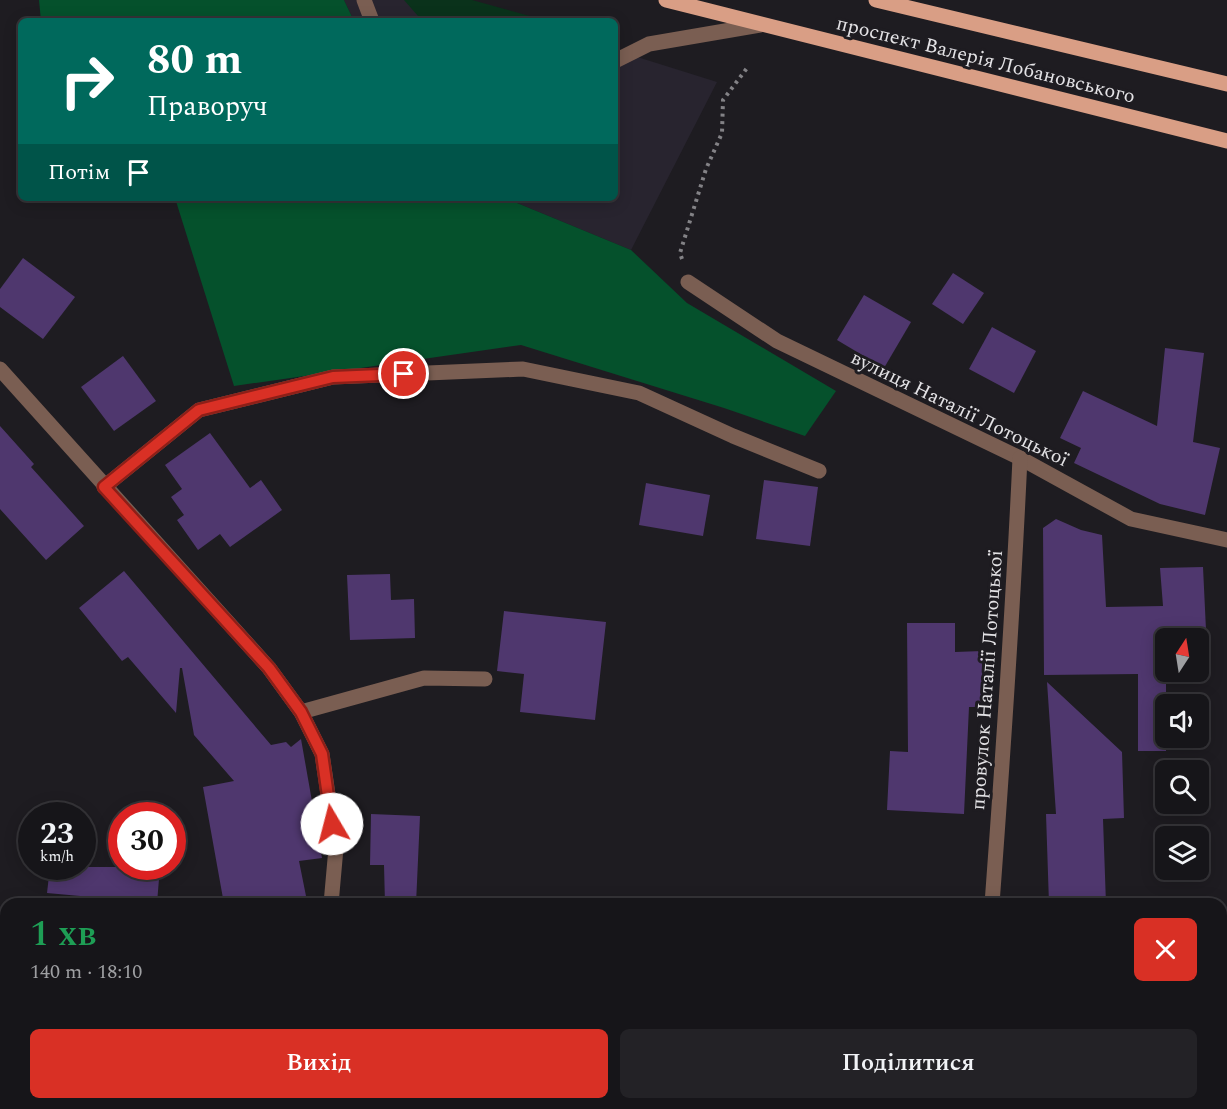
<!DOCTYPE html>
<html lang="uk">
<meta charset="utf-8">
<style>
body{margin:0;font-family:Spectral,serif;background:#232226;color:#f1f3f6;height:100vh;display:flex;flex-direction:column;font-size:22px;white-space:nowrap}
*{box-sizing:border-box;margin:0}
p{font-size:20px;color:#9e9fa2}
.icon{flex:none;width:33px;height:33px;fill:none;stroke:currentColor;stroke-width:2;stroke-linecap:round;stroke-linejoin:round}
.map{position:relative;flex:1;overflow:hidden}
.panel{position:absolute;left:0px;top:898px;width:1227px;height:212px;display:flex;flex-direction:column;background:#161519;border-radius:18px 18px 0 0;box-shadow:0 3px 15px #0003,0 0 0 2px #353438}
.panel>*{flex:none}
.hud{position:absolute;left:18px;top:18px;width:600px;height:183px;border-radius:9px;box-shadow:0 3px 15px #0003,0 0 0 2px #353438;background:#00695c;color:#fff;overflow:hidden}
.needle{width:39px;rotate:12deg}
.controls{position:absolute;left:1155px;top:628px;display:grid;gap:12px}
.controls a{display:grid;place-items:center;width:54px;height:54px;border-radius:9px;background:#161519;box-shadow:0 3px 15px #0003,0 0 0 2px #353438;font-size:30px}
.speed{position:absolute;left:18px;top:802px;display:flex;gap:12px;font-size:30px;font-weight:700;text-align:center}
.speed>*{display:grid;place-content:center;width:78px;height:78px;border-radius:50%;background:#161519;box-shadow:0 3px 15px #0003,0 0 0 2px #353438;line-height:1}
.speed small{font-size:15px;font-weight:400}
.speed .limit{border:9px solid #d22;background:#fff;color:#111}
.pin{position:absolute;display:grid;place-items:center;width:51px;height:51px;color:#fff;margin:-26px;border:3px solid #fff;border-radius:50%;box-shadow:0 2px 6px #0007}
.me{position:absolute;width:66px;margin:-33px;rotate:352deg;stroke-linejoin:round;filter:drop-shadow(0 0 4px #0008)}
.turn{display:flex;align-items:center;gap:21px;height:126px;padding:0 30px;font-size:27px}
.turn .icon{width:78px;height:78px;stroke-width:2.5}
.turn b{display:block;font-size:42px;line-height:51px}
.then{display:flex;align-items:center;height:57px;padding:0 30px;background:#0003;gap:12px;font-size:22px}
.round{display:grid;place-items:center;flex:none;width:63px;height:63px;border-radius:9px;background:#232226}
.overview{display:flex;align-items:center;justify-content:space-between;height:102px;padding:0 30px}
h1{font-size:36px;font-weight:600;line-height:45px;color:#1e9e55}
.action{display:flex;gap:12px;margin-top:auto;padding:12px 30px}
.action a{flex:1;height:69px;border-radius:9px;background:#d93025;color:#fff;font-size:24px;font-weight:600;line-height:69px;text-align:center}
.action a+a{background:#232226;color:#f1f3f6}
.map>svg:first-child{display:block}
</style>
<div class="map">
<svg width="1227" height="1109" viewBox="0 0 1227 1109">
<rect width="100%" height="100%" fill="#1e1c21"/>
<g fill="#28242f">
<path d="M 344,0 L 457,0 L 523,21 L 354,21 Z"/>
<path d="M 615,50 L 717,82 L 631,250 L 505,198 L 615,198 Z"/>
</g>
<path fill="#0a321b" d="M 404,0 L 472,0 L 548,21 L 434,21 L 418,16 Z"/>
<g fill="#05512c">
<path d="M 39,0 L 344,0 L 354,21 L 41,21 Z"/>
<path d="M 175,198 L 505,198 L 631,250 L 687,303 L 836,391 L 805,436 L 724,408 L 521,345 L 234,386 Z"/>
</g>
<g fill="#4f376e" fill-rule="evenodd">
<path d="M 23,258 L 75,297 L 43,339 L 0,307 L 0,289 Z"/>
<path d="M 953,273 L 984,293 L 963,324 L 932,304 Z"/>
<path d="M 864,295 L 911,322 L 884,368 L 837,340 Z"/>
<path d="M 992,327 L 1036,351 L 1014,393 L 969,369 Z"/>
<path d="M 1165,348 L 1204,353 L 1193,442 L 1220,448 L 1205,515 L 1160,504 L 1074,463 L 1081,448 L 1060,438 L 1083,391 L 1157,426 Z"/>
<path d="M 123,356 L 156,401 L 114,431 L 81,387 Z"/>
<path d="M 0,426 L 34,464 L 31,467 L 84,526 L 46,560 L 0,509 Z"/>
<path d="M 210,433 L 250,488 L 261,480 L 282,510 L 230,547 L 220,534 L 198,550 L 177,520 L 184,515 L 171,497 L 182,489 L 165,465 Z"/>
<path d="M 764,480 L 818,487 L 810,546 L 756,539 Z"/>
<path d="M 646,483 L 710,495 L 703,536 L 639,525 Z"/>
<path d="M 1056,519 L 1081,530 L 1102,535 L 1106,607 L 1163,606 L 1160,568 L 1203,567 L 1208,672 L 1166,673 L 1166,751 L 1138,751 L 1138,674 L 1044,675 L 1043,528 ZM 1166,639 L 1198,639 L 1198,672 L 1166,672 Z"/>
<path d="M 124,571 L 271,745 L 286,742 L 291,747 L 301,739 L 322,858 L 299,861 L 306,896 L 260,904 L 224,904 L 203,787 L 234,781 L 194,735 L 182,668 L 180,668 L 176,713 L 128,657 L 122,661 L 79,608 Z"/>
<path d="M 390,574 L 391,600 L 414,599 L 415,638 L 350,640 L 347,575 Z"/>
<path d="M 504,611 L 606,622 L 595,720 L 520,712 L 524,674 L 497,671 Z"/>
<path d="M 907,623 L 955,623 L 955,652 L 982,651 L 983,707 L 969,707 L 964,814 L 887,810 L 890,751 L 908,752 Z"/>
<path d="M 1047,682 L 1122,752 L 1124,818 L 1103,819 L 1106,904 L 1049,904 L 1046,814 L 1056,814 Z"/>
<path d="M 371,814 L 420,816 L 416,904 L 385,904 L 384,865 L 370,865 Z"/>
<path d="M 50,867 L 160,867 L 157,903 L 47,893 Z"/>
</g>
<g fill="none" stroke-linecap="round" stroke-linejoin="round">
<path stroke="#838286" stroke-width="4" stroke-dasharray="3 4.5" stroke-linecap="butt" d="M 682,259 L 680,253 L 706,169 L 722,133 L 723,100 L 747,68"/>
<g stroke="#7a5e52" stroke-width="15">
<path d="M 364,0 L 372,21"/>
<path d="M 615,61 L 649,44 L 760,25"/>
<path d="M 104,487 L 199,410 L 333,377 L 523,369 L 639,393 L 733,436 L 819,471"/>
<path d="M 301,712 L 424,678 L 485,679"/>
<path d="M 696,1104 L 697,1109"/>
</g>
<g stroke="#7a5e52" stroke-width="15">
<path d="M 688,282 L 777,341 L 1020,458 L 1131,519 L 1227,540"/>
<path d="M 0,369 L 269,668 L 301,712 L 322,754 L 336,848 L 331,904"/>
<path d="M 992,904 C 1003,756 1013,607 1020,458"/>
<path d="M 1221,990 L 1227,989"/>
<path d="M 0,1011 L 6,1012"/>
<path d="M 218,1109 L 221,1104"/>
</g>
<g stroke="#d99e85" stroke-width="15">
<path d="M 666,0 L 1227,141"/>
<path d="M 876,0 L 1227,84"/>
</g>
</g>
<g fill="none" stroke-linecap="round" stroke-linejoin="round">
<defs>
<path id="route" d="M 332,824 L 322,754 L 301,712 L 269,668 L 104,487 L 199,410 L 333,377 L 404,374"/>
</defs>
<use href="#route" stroke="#8d1f18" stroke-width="15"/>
<use href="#route" stroke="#d93025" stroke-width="10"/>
</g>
<g text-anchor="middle" stroke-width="6" stroke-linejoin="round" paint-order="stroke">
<g font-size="20" fill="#e3e2e5" stroke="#1e1c21">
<text transform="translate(986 59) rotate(14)" y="7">проспект Валерія Лобановського</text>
<text transform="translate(960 408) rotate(26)" y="7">вулиця Наталії Лотоцької</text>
<text transform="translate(986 680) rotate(-86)" y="7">провулок Наталії Лотоцької</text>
</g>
</g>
</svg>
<div class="controls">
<a><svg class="needle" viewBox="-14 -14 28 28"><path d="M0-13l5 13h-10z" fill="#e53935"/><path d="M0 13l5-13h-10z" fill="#9e9fa2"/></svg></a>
<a><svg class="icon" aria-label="sound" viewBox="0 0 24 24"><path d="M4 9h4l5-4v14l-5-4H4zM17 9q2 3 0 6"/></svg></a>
<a><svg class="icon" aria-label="search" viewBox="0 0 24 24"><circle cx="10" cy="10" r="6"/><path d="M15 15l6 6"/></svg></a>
<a><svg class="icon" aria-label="layers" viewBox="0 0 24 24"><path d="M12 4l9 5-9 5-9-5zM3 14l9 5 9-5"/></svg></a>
</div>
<div class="speed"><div>23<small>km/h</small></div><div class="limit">30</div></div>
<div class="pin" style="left:404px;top:374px;background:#d93025"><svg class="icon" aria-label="arrive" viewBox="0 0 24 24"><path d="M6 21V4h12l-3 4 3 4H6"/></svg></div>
<svg class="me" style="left:332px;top:824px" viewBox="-20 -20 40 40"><circle r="19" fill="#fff"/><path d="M0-13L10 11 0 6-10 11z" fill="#d93025"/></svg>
<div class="hud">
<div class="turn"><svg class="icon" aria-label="right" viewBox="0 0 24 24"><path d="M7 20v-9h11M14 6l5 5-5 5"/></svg><div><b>80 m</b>Праворуч</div></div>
<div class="then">Потім<svg class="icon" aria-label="arrive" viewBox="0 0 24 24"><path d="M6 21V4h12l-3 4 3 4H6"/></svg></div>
</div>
<section class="panel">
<div class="overview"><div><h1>1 хв</h1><p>140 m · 18:10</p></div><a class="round" style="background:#d93025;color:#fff"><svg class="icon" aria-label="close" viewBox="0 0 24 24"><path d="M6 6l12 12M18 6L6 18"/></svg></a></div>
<div class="action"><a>Вихід</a><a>Поділитися</a></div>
</section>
</div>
